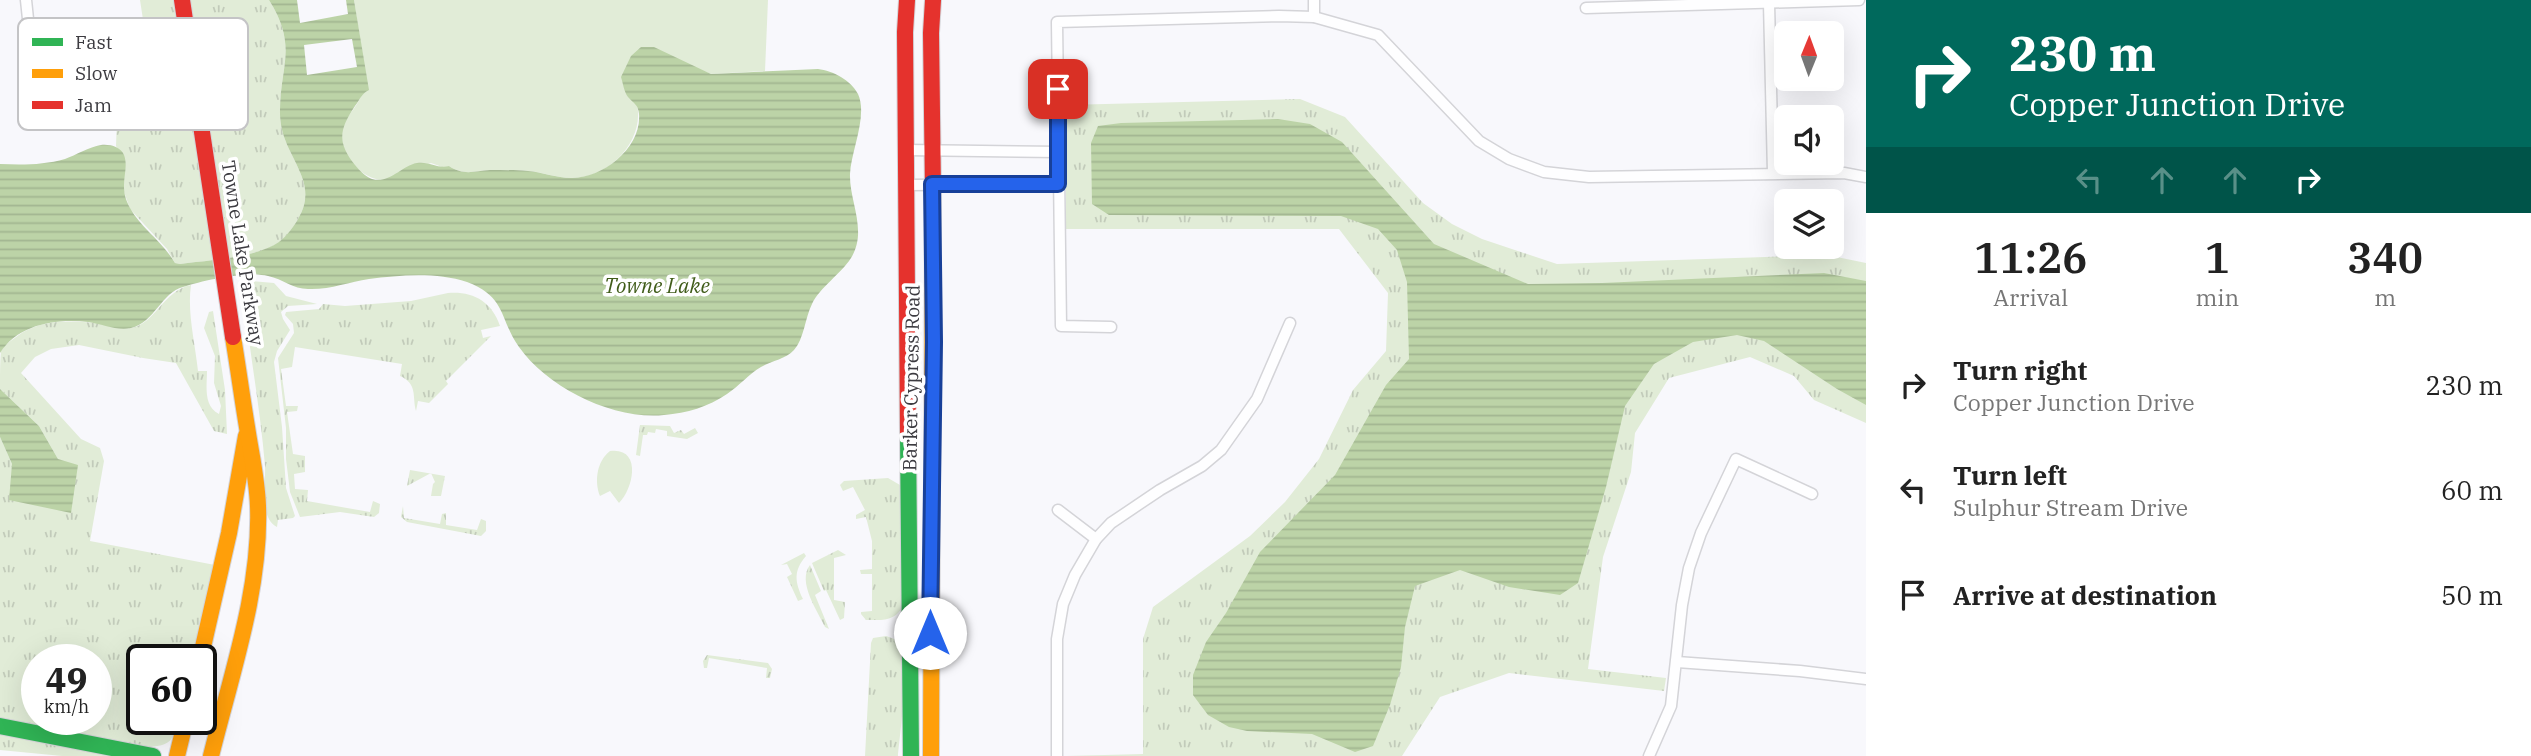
<!DOCTYPE html>
<style>
body{margin:0;font-family:"IBM Plex Serif",serif;background:#f2f2f2;color:#222;height:100vh;display:flex;flex-direction:column;font-size:26px;white-space:nowrap}
*{box-sizing:border-box;margin:0}
p{font-size:23px;color:#767676}
.icon{flex:none;width:38px;height:38px;fill:none;stroke:currentColor;stroke-width:2;stroke-linecap:round;stroke-linejoin:round}
.map{position:relative;flex:1;overflow:hidden}
.panel{display:flex;flex-direction:column;background:#fff;width:665px}
.panel>*{flex:none}
.top-card{background:#00695c;color:#fff;overflow:hidden}
.needle{width:46px;rotate:1deg}
.buttons{position:absolute;left:1774px;top:21px;display:grid;gap:14px}
.buttons a{display:grid;place-items:center;width:70px;height:70px;border-radius:10px;background:#fff;box-shadow:0 7px 28px #0002;font-size:35px}
.speed{position:absolute;left:21px;top:644px;display:flex;gap:14px;font-size:35px;font-weight:700;text-align:center}
.speed>*{display:grid;place-content:center;width:91px;height:91px;border-radius:50%;background:#fff;box-shadow:0 7px 28px #0002;line-height:1}
.speed small{font-size:18px;font-weight:400}
.speed .limit{border:4px solid #111;border-radius:10px;background:#fff;color:#111}
.pin{position:absolute;display:grid;place-items:center;width:60px;height:60px;color:#fff;margin:-30px;border-radius:14px;box-shadow:0 4px 10px #0006}
.me{position:absolute;width:77px;margin:-38px;rotate:0deg;stroke-linejoin:round;filter:drop-shadow(0 0 5px #0008)}
.turn{display:flex;align-items:center;gap:24px;height:147px;padding:0 28px;font-size:32px}
.turn .icon{width:91px;height:91px;stroke-width:2.5}
.turn b{display:block;font-size:49px;line-height:60px}
.lanes{display:flex;align-items:center;height:66px;padding:0 28px;background:#0003;justify-content:center;gap:35px;direction:ltr}
.lanes .off{opacity:.35}
.eta{display:flex;justify-content:space-evenly;align-items:center;height:119px;text-align:center}
.eta b{font-size:42px;font-weight:600;line-height:49px}
ul{padding:0;list-style:none}
li{display:flex;align-items:center;gap:21px;height:105px;padding:0 28px}
li div{flex:1}
li b{display:block;font-size:26px}
li em{font-style:normal}
main{display:flex;flex:1;min-height:0}
.map>svg:first-child{display:block}
</style>
<main>
<div class="map">
<svg width="1866" height="756" viewBox="0 0 1866 756">
<defs>
<pattern id="grass-tufts" width="24" height="20" patternUnits="userSpaceOnUse" patternTransform="scale(1.75)"><rect width="24" height="20" fill="#e1ecd7"/><path d="M3 7l-1-3M5 7V3M7 7l1-3M15 17l-1-3M17 17v-4M19 17l1-3" fill="none" stroke="#c2cbba"/></pattern>
<pattern id="water-rules" width="6" height="5" patternUnits="userSpaceOnUse" patternTransform="scale(1.75)"><rect width="6" height="5" fill="#bcd3a7"/><path d="M0 2.5h6" fill="none" stroke="#a2b691"/></pattern>
</defs>
<rect width="100%" height="100%" fill="#f8f8fc"/>
<g fill="url(#grass-tufts)" fill-rule="evenodd">
<path d="M 140,0 L 269,0 C 299,48 279,66 280,115 C 281,142 295,156 303,180 C 307,193 306,205 299,217 C 295,225 287,236 280,242 C 256,258 209,260 180,264 L 175,263 L 167,249 L 130,209 L 122,186 L 125,164 L 116,146 L 117,118 L 155,98 Z"/>
<path d="M 1300,99 L 1345,117 L 1423,203 L 1452,224 L 1482,239 L 1557,264 L 1827,255 L 1866,263 L 1866,423 L 1814,400 L 1794,376 L 1750,357 L 1669,378 L 1635,433 L 1631,472 L 1603,557 L 1588,669 L 1666,678 L 1664,691 L 1509,673 L 1440,697 L 1402,756 L 1066,756 L 1143,754 L 1143,639 L 1153,607 L 1250,536 L 1285,502 L 1319,459 L 1353,390 L 1386,351 L 1388,293 L 1339,229 L 1066,229 L 1066,105 Z"/>
<path d="M 252,281 L 274,283 L 286,296 L 317,304 L 288,306 L 281,312 L 283,319 L 290,330 L 277,351 L 274,362 L 282,427 L 286,488 L 295,516 L 293,518 L 278,520 L 277,527 C 259,518 266,484 265,466 C 260,405 248,344 242,282 Z"/>
<path d="M 191,285 C 187,312 195,342 198,371 L 207,371 C 207,386 203,406 219,414 L 221,406 L 214,383 L 215,356 L 204,328 L 209,312 L 213,311 L 225,390 L 227,434 L 214,431 L 176,363 L 143,358 L 79,345 L 51,349 L 35,357 L 21,373 L 81,439 L 100,448 L 104,461 L 90,541 L 215,565 L 193,660 L 142,660 L 142,719 L 178,719 C 173,740 172,745 150,747 L 0,718 L 0,437 L 12,464 L 58,459 L 39,426 L 0,389 C 0,378 0,361 1,351 C 4,345 11,341 16,337 C 42,317 74,321 105,324 C 113,325 123,329 131,328 C 154,325 164,290 191,285 ZM 37,660 L 96,660 L 96,719 L 37,719 Z"/>
<path d="M 448,293 C 472,291 492,301 500,326 L 481,330 L 483,338 L 491,336 L 446,381 L 448,384 L 429,403 L 418,401 L 416,411 C 412,396 418,384 400,376 L 402,364 L 295,347 L 292,367 L 281,369 L 286,406 L 298,406 L 297,411 L 287,412 L 293,454 L 305,456 L 305,472 L 294,474 L 295,489 L 308,490 L 307,501 L 370,512 L 373,501 L 380,504 L 379,513 L 374,517 L 340,512 L 300,517 L 290,492 L 286,459 L 286,428 L 278,358 L 294,333 L 293,324 L 285,315 L 286,312 L 319,309 L 323,304 L 345,306 L 411,301 Z"/>
<path d="M 640,425 L 670,426 L 674,433 L 681,430 L 684,434 L 695,428 L 698,433 L 687,439 L 667,436 L 667,431 L 656,429 L 655,433 L 648,432 L 647,435 L 643,435 L 640,456 L 636,455 Z"/>
<path d="M 410,470 L 445,476 L 441,496 L 431,496 L 433,484 L 435,482 L 431,473 L 407,486 Z"/>
<path d="M 888,478 L 900,485 L 903,494 L 903,606 C 895,622 881,620 866,620 L 861,614 L 861,612 L 872,611 L 872,574 L 861,574 L 860,570 L 872,569 L 872,541 L 866,517 L 856,519 L 856,515 L 865,510 L 853,487 L 843,491 L 840,485 L 844,481 Z"/>
<path d="M 403,506 L 404,518 L 440,524 L 442,514 L 446,513 L 446,525 L 477,530 L 481,519 L 486,521 L 486,531 L 481,536 L 407,522 L 401,517 Z"/>
<path d="M 838,550 L 846,555 L 834,558 L 834,600 L 845,602 L 844,618 L 840,620 L 826,590 L 824,591 L 812,563 Z"/>
<path d="M 804,553 L 806,556 C 793,571 795,582 803,599 L 798,601 L 787,577 L 792,574 L 787,564 L 781,565 Z"/>
<path d="M 810,565 L 821,591 L 815,595 L 829,629 L 825,627 C 817,610 797,582 810,565 Z"/>
<path d="M 886,636 C 892,638 897,639 900,645 C 910,660 900,735 898,756 L 865,756 L 871,643 L 873,638 Z"/>
<path d="M 707,655 L 768,663 L 772,669 L 770,678 L 766,678 L 767,668 L 709,658 L 707,668 L 704,668 L 703,661 Z"/>
<path d="M 0,734 L 124,756 L 62,756 L 0,750 Z"/>
</g>
<g fill="#e1ecd7">
<path d="M 354,0 L 768,0 L 765,71 L 711,74 L 693,67 L 637,104 C 645,141 609,179 571,178 C 557,178 543,172 528,171 C 516,170 502,170 490,170 C 474,171 464,176 449,166 L 445,168 L 431,163 L 384,180 C 361,180 339,154 342,131 C 344,121 350,114 355,107 C 360,100 361,94 368,89 Z"/>
<path d="M 610,451 C 642,447 634,488 619,503 L 610,491 L 600,496 C 594,481 597,461 610,451 Z"/>
</g>
<g fill="url(#water-rules)">
<path d="M 269,0 L 354,0 L 369,90 C 361,94 360,100 355,106 C 339,130 337,142 355,165 C 360,171 366,177 372,179 C 390,184 401,166 417,163 C 429,161 438,169 449,166 C 464,176 474,171 490,170 C 502,170 516,170 528,171 C 542,172 557,178 571,178 C 602,179 642,148 639,114 C 638,104 634,104 628,97 C 624,92 623,83 621,77 L 631,56 L 641,47 L 654,47 L 711,74 L 818,69 C 833,71 851,80 858,94 C 868,116 851,151 850,174 C 849,201 868,231 851,258 C 841,274 820,287 812,304 C 805,318 804,339 794,350 C 786,359 771,361 761,367 C 749,374 739,386 727,394 C 708,407 687,413 664,415 C 613,420 548,388 519,347 C 499,319 507,297 467,282 C 437,272 400,275 369,279 C 349,282 329,290 308,289 C 293,289 283,279 268,276 C 246,271 205,280 183,287 C 162,292 154,323 131,328 C 117,331 102,324 88,322 C 57,318 18,324 0,353 L 0,164 C 22,165 44,165 65,159 C 76,155 89,147 101,145 C 110,144 121,147 124,155 C 130,171 117,185 130,208 C 141,228 163,242 175,263 L 180,264 C 209,260 256,258 279,242 C 287,236 295,225 299,217 C 306,205 307,193 303,180 C 295,156 281,142 280,115 C 279,66 299,48 269,0 Z"/>
<path d="M 1278,119 L 1310,124 L 1342,142 L 1434,244 L 1528,284 L 1602,283 L 1824,273 L 1866,281 L 1866,405 L 1837,389 L 1764,341 L 1737,335 L 1693,342 L 1654,364 L 1625,406 L 1606,487 L 1578,583 L 1560,595 L 1509,587 L 1460,570 L 1415,586 L 1405,627 L 1401,667 L 1390,705 L 1373,746 L 1355,752 L 1312,734 L 1247,731 L 1229,727 L 1208,715 L 1193,695 L 1193,675 L 1206,642 L 1226,613 L 1260,552 L 1335,475 L 1386,385 L 1409,359 L 1407,282 L 1397,250 L 1378,229 L 1341,216 L 1109,215 L 1092,204 L 1091,143 L 1098,126 L 1121,123 Z"/>
<path d="M 0,389 L 39,426 L 58,459 L 78,465 L 71,513 L 9,500 L 12,464 L 0,437 Z"/>
</g>
<g fill="#f8f8fc">
<path d="M 297,0 L 346,0 L 348,14 L 300,23 Z"/>
<path d="M 352,39 L 357,67 L 307,75 L 304,45 Z"/>
</g>
<g fill="none" stroke-linecap="round" stroke-linejoin="round">
<defs>
<g id="street">
<path d="M 26,0 L 28,19"/>
<path d="M 1314,0 L 1314,17"/>
<path d="M 1769,3 L 1773,173"/>
<path d="M 1586,8 L 1859,0"/>
<path d="M 906,150 L 1059,152"/>
<path d="M 906,185 L 1058,184"/>
<path d="M 1111,327 L 1061,326 L 1057,22 L 1279,16 L 1314,17 L 1378,35 L 1479,141 L 1509,159 L 1544,172 L 1589,177 L 1844,173 L 1866,177"/>
<path d="M 1058,510 L 1096,539"/>
<path d="M 1677,662 L 1800,671 L 1866,679"/>
<path d="M 1057,756 L 1057,639 L 1063,604 L 1075,575 L 1096,539 L 1111,523 L 1160,490 L 1202,466 L 1221,450 L 1257,399 L 1290,323"/>
<path d="M 1649,756 L 1671,706 L 1682,605 L 1689,568 L 1701,533 L 1736,459 L 1812,494"/>
</g>
<g id="fast">
<path d="M 908,436 L 911,756"/>
<path d="M 0,726 L 153,756"/>
</g>
<g id="slow">
<path d="M 200,660 L 229,533 L 246,436"/>
<path d="M 177,756 L 186,719"/>
<path d="M 211,756 C 231,675 261,590 258,506 C 257,478 251,454 247,427 C 242,397 238,367 233,337"/>
<path d="M 931,756 C 930,568 934,381 933,193"/>
</g>
<g id="jam">
<path d="M 182,0 L 233,337"/>
<path d="M 907,0 L 905,32 L 908,436"/>
<path d="M 933,193 L 931,33 L 933,0"/>
</g>
</defs>
<use href="#street" stroke="#d4d4d8" stroke-width="13"/>
<use href="#fast" stroke="#d4d4d8" stroke-width="18"/>
<use href="#slow" stroke="#d4d4d8" stroke-width="18"/>
<use href="#jam" stroke="#d4d4d8" stroke-width="18"/>
<use href="#street" stroke="#fefeff" stroke-width="10"/>
<use href="#fast" stroke="#30b455" stroke-width="16"/>
<use href="#slow" stroke="#ff9f0a" stroke-width="16"/>
<use href="#jam" stroke="#e5322d" stroke-width="16"/>
</g>
<g fill="none" stroke-linecap="round" stroke-linejoin="round">
<defs>
<path id="route" d="M 930,633 L 934,342 L 932,184 L 1058,184 L 1058,89"/>
</defs>
<use href="#route" stroke="#184099" stroke-width="18"/>
<use href="#route" stroke="#2563eb" stroke-width="12"/>
</g>
<g text-anchor="middle" stroke-width="7" stroke-linejoin="round" paint-order="stroke">
<g font-size="19" fill="#3c3b40" stroke="#fff">
<text transform="translate(243 253) rotate(81)" y="7">Towne Lake Parkway</text>
<text transform="translate(911 378) rotate(-89)" y="7">Barker Cypress Road</text>
</g>
<g font-size="21" font-style="italic" fill="#415d1a" stroke="#fff">
<text x="657" y="293">Towne Lake</text>
</g>
</g>
<rect x="18" y="18" width="230" height="112" rx="10" fill="#fff" stroke="#c4c4c6" stroke-width="2"/>
<rect x="32" y="38" width="31" height="8" fill="#30b455"/>
<rect x="32" y="69" width="31" height="9" fill="#ff9f0a"/>
<rect x="32" y="101" width="31" height="8" fill="#e5322d"/>
<g font-size="19" fill="#3c3b40">
<text x="75" y="49">Fast</text>
<text x="75" y="80">Slow</text>
<text x="75" y="112">Jam</text>
</g>
</svg>
<div class="buttons">
<a><svg class="needle" viewBox="-14 -14 28 28"><path d="M0-13l5 13h-10z" fill="#e53935"/><path d="M0 13l5-13h-10z" fill="#767676"/></svg></a>
<a><svg class="icon" aria-label="sound" viewBox="0 0 24 24"><path d="M4 9h4l5-4v14l-5-4H4zM17 9q2 3 0 6"/></svg></a>
<a><svg class="icon" aria-label="layers" viewBox="0 0 24 24"><path d="M12 4l9 5-9 5-9-5zM3 14l9 5 9-5"/></svg></a>
</div>
<div class="speed"><div>49<small>km/h</small></div><div class="limit">60</div></div>
<div class="pin" style="left:1058px;top:89px;background:#d93025"><svg class="icon" aria-label="arrive" viewBox="0 0 24 24"><path d="M6 21V4h12l-3 4 3 4H6"/></svg></div>
<svg class="me" style="left:930px;top:633px" viewBox="-20 -20 40 40"><circle r="19" fill="#fff"/><path d="M0-13L10 11 0 6-10 11z" fill="#2563eb"/></svg>
</div>
<section class="panel">
<div class="top-card">
<div class="turn"><svg class="icon" aria-label="right" viewBox="0 0 24 24"><path d="M7 20v-9h11M14 6l5 5-5 5"/></svg><div><b>230 m</b>Copper Junction Drive</div></div>
<div class="lanes"><svg class="icon off" aria-label="left" viewBox="0 0 24 24"><path d="M17 20v-9H6M10 6l-5 5 5 5"/></svg><svg class="icon off" aria-label="ahead" viewBox="0 0 24 24"><path d="M12 20V5M6 11l6-6 6 6"/></svg><svg class="icon off" aria-label="ahead" viewBox="0 0 24 24"><path d="M12 20V5M6 11l6-6 6 6"/></svg><svg class="icon" aria-label="right" viewBox="0 0 24 24"><path d="M7 20v-9h11M14 6l5 5-5 5"/></svg></div>
</div>
<div class="eta">
<div><b>11:26</b><p>Arrival</p></div>
<div><b>1</b><p>min</p></div>
<div><b>340</b><p>m</p></div>
</div>
<ul>
<li><svg class="icon" aria-label="right" viewBox="0 0 24 24"><path d="M7 20v-9h11M14 6l5 5-5 5"/></svg><div><b>Turn right</b><p>Copper Junction Drive</p></div><em>230 m</em></li>
<li><svg class="icon" aria-label="left" viewBox="0 0 24 24"><path d="M17 20v-9H6M10 6l-5 5 5 5"/></svg><div><b>Turn left</b><p>Sulphur Stream Drive</p></div><em>60 m</em></li>
<li><svg class="icon" aria-label="arrive" viewBox="0 0 24 24"><path d="M6 21V4h12l-3 4 3 4H6"/></svg><div><b>Arrive at destination</b></div><em>50 m</em></li>
</ul>
</section>
</main>
